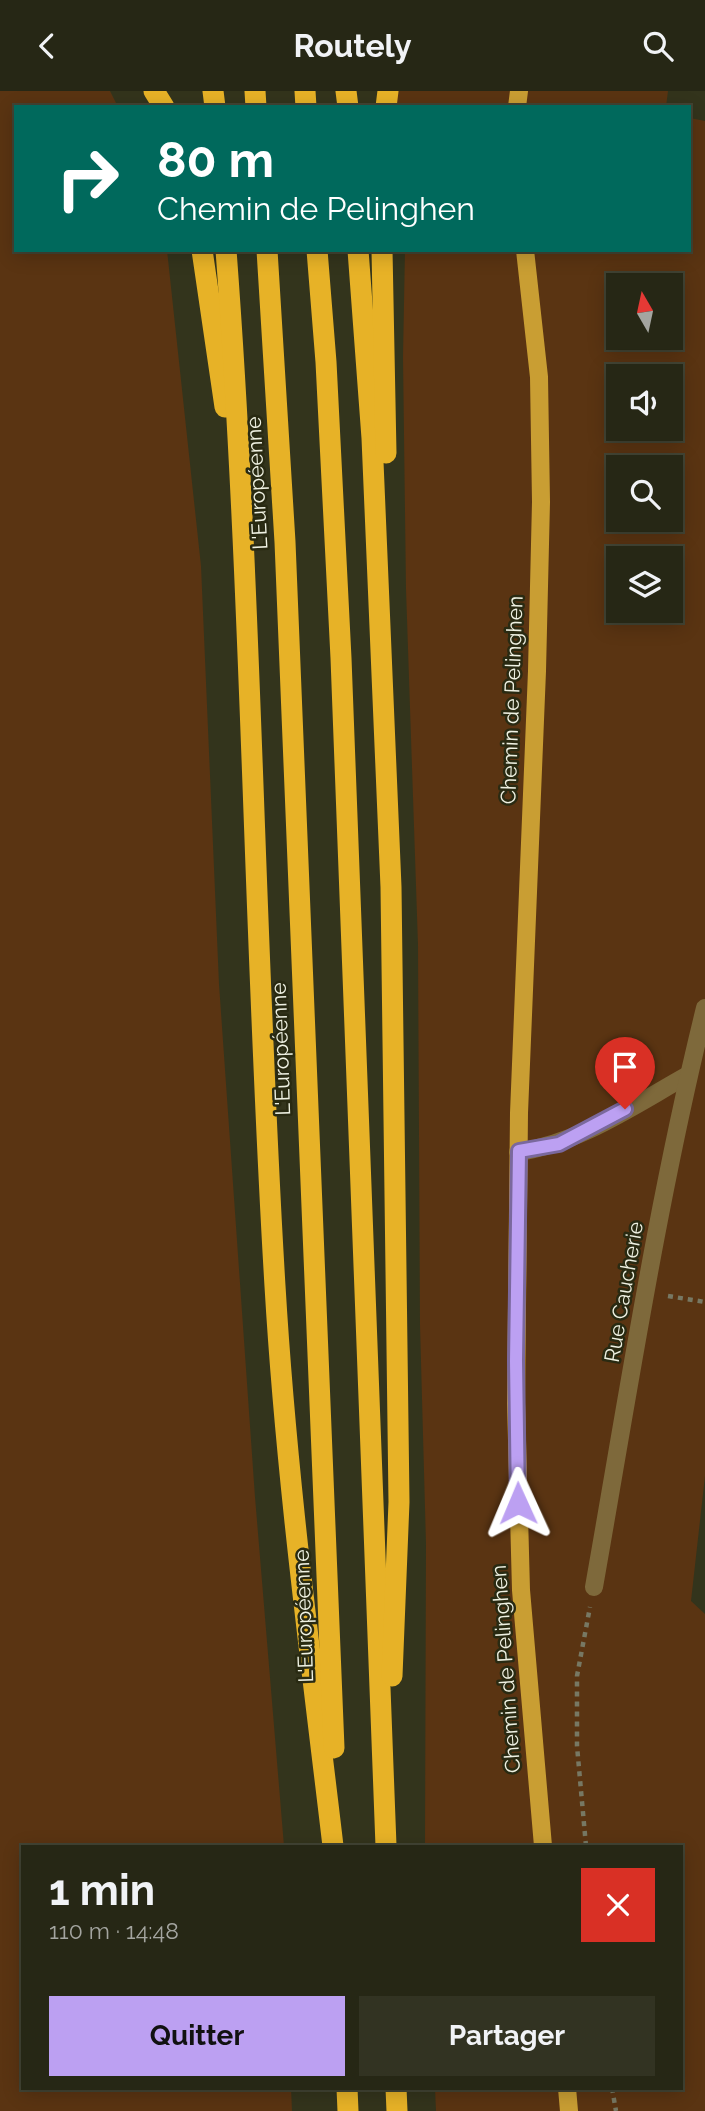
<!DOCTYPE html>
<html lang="fr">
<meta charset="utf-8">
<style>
body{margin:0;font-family:Raleway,sans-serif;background:#323322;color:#f1f3f6;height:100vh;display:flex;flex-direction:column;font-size:26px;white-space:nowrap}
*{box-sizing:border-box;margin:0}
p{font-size:23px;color:#a4a5a0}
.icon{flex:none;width:38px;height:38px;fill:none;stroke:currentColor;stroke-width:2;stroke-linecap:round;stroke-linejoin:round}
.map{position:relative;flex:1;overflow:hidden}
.side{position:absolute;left:21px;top:1754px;width:662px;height:245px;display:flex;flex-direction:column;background:#262715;border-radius:0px;box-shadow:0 4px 18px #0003,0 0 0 2px #424434}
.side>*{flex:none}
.hud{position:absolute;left:14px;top:14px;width:677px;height:147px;border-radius:0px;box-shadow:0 4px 18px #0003,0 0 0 2px #424434;background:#00695c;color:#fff;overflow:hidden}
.needle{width:46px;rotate:351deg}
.buttons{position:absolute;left:606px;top:182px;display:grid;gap:14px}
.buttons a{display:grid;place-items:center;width:77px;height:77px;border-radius:0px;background:#262715;box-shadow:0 4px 18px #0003,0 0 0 2px #424434;font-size:35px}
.pin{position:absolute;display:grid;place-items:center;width:60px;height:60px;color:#fff;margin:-72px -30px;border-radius:50% 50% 50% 0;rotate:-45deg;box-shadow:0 0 7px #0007}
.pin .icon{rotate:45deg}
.me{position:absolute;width:77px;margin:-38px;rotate:359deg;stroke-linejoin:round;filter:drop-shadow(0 0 5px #0008)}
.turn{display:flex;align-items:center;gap:24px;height:147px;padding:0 28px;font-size:32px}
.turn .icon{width:91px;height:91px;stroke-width:2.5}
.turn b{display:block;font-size:49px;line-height:60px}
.round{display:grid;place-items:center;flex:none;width:74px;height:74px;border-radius:0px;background:#323322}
.overview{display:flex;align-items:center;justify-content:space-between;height:119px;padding:0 28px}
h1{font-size:42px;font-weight:700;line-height:52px}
.action{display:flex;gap:14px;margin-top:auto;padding:14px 28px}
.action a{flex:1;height:80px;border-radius:0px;background:#bca0f2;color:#111;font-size:28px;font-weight:700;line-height:80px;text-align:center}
.action a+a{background:#323322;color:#f1f3f6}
header{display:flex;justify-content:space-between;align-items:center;height:91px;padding:0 28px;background:#262715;font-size:32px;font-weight:700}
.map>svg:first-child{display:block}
</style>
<header><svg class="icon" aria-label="back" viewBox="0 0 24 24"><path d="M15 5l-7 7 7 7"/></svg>Routely<svg class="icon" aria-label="search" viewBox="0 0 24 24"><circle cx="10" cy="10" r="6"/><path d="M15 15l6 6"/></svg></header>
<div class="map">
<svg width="705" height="2020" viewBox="0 0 705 2020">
<rect width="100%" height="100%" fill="#33341c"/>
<g fill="#5a3412" fill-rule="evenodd">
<path d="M 0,0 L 110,0 L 118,16 L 16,16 L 16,159 L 167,159 L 201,475 L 219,893 L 255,1406 L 284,1755 L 23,1755 L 23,1997 L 291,1997 L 292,2020 L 0,2020 Z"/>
<path d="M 387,0 L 668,0 L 666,16 L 396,16 Z"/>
<path d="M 690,27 L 705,30 L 705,1385 L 691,1510 L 705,1523 L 705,2020 L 436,2020 L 435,1997 L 681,1997 L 681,1755 L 425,1755 L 426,1453 L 420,1234 L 418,854 L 406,498 L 403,266 L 405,159 L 690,159 ZM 618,194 L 670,194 L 670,247 L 618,247 ZM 618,285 L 670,285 L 670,338 L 618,338 ZM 618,376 L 670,376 L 670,429 L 618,429 ZM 618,467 L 670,467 L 670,520 L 618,520 Z"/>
</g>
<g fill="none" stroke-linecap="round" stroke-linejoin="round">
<g stroke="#777863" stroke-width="4.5" stroke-dasharray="5 5" stroke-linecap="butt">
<path d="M 668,1205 L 705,1211"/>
<path d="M 586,1755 L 577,1655 L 577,1585 L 590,1516"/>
<path d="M 612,1997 L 616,2020"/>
</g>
<g stroke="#7e693b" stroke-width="18">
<path d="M 518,1061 C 580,1052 634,1014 688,984"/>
<path d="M 594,1496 C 628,1303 658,1107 705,917"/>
</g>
<g stroke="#c99e33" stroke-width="18">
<path d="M 517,16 L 519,0"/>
<path d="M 525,159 L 539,286 L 541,411 L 537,580 L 519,1022 L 516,1312 L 521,1499 L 543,1755"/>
<path d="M 567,1997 L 569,2020"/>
</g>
<g stroke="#e7b227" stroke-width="21">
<path d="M 154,0 L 164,16"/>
<path d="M 213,0 L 215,16"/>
<path d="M 255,0 L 256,16"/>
<path d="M 305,0 L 306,16"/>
<path d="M 346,0 L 348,16"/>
<path d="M 386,16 L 388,0"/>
<path d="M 202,159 L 225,316"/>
<path d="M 226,159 C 252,504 254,850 275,1195 C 286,1383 311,1569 333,1755"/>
<path d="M 267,159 L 285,451 L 334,1657"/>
<path d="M 317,159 L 326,271 L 341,567 L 386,1755"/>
<path d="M 358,159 L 372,347 L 391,796 L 399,1411 L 392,1585"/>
<path d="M 382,159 L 386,362"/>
<path d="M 347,1997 L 348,2020"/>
<path d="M 396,1997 L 397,2020"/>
</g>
</g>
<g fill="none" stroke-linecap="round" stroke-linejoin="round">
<defs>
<path id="route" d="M 518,1412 L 516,1270 L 519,1060 L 559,1053 L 625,1018"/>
</defs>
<use href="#route" stroke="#7a689d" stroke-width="18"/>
<use href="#route" stroke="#bca0f2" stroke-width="12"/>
</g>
<g text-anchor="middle" stroke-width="5" stroke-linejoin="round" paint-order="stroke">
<g font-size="21" fill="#eff1e2" stroke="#292a12">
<text transform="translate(257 392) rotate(-93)" y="7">L'Européenne</text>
<text transform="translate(512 609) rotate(-88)" y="7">Chemin de Pelinghen</text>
<text transform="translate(281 958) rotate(-92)" y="7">L'Européenne</text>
<text transform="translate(624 1201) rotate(-80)" y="7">Rue Caucherie</text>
<text transform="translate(304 1525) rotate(-92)" y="7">L'Européenne</text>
<text transform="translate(506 1578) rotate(-94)" y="7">Chemin de Pelinghen</text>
</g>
</g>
</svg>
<div class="buttons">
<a><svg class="needle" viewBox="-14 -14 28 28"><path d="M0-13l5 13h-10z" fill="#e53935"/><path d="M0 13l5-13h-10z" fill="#a4a5a0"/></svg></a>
<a><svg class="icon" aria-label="sound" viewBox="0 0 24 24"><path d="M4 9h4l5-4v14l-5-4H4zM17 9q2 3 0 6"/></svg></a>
<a><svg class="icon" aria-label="search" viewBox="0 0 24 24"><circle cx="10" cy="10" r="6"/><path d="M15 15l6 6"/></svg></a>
<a><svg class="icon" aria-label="layers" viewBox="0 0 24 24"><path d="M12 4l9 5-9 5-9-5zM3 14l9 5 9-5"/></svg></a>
</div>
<div class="pin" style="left:625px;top:1018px;background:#d93025"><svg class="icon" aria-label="arrive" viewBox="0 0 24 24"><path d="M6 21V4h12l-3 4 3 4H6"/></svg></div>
<svg class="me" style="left:518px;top:1412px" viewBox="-20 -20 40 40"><path d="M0-17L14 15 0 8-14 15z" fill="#bca0f2" stroke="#fff" stroke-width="4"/></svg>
<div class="hud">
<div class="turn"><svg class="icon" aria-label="right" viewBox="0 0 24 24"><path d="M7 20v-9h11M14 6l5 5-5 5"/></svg><div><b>80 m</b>Chemin de Pelinghen</div></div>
</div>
<section class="side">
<div class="overview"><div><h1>1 min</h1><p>110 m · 14:48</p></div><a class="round" style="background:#d93025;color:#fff"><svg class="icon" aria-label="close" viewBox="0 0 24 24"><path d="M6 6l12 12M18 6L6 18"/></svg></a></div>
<div class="action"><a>Quitter</a><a>Partager</a></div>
</section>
</div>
